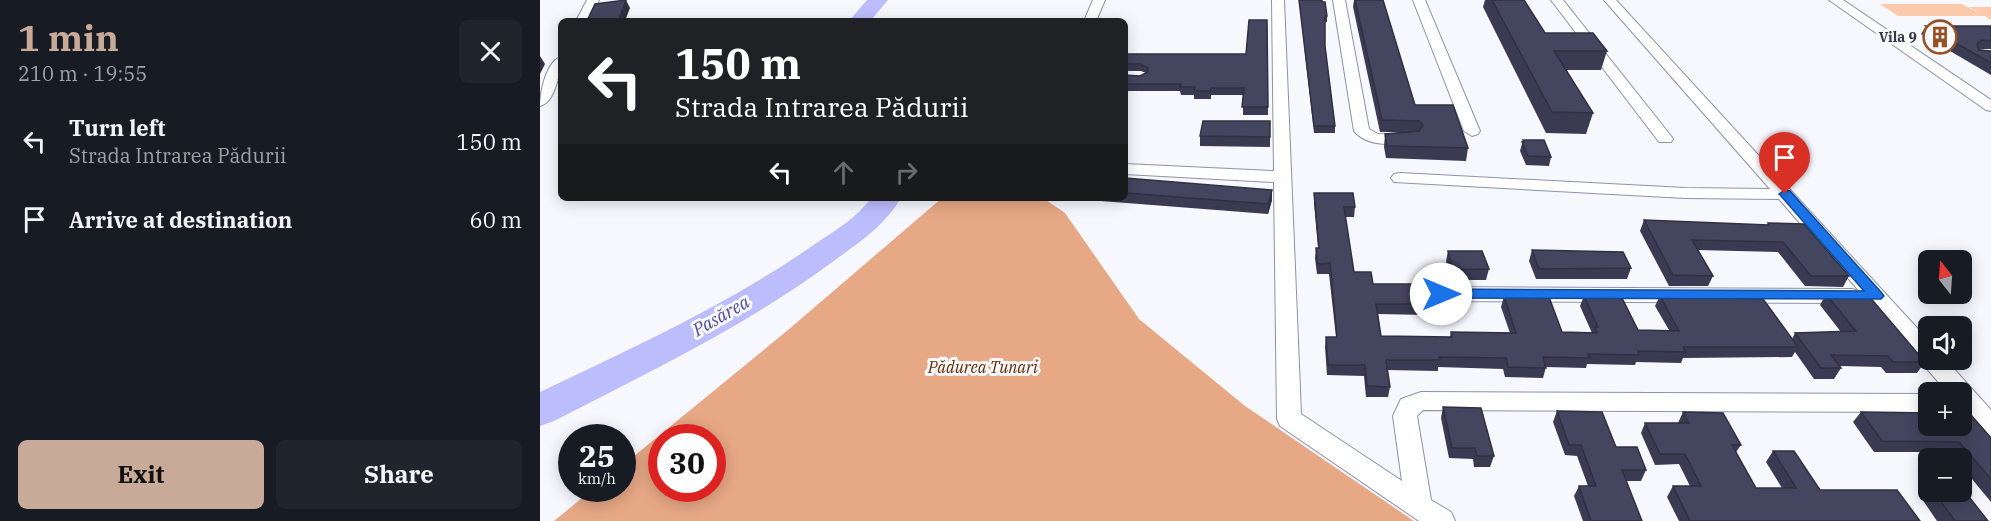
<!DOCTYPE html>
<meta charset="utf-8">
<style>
body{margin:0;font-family:"IBM Plex Serif",serif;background:#20242c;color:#f1f3f6;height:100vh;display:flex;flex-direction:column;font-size:22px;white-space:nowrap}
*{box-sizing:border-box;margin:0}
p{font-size:20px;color:#9ea1a6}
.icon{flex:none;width:33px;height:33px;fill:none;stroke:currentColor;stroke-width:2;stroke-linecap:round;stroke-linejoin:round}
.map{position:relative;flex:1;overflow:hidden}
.side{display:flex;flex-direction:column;background:#171b24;width:540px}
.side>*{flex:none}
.hud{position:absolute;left:18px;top:18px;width:570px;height:183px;border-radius:9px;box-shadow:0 3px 15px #0003;background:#202124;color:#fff;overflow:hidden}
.needle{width:39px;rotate:343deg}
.fabs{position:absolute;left:1378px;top:250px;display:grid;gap:12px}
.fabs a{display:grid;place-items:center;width:54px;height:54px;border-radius:9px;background:#171b24;box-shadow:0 3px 15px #0003;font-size:30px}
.speed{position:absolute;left:18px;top:424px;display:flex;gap:12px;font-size:30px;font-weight:700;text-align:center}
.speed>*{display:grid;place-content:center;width:78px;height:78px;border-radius:50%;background:#171b24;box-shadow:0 3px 15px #0003;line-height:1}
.speed small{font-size:15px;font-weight:400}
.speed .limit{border:9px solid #d22;background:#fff;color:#111}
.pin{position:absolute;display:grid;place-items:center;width:51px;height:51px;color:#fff;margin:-62px -26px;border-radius:50% 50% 50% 0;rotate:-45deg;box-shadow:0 0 6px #0007}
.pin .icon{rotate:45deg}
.me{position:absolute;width:66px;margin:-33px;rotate:90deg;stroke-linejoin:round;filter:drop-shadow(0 0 4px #0008)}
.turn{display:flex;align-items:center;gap:21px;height:126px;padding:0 18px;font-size:27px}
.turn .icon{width:78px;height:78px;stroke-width:2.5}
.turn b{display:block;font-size:42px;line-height:51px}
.lanes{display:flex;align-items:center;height:57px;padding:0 18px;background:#0003;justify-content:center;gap:30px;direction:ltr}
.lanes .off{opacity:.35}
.round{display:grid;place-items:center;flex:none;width:63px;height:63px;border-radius:9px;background:#20242c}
.overview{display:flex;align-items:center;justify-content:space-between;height:102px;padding:0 18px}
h1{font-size:36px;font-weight:800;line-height:45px;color:#c8aa98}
.action{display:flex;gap:12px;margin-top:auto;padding:12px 18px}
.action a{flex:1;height:69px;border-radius:9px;background:#c8aa98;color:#111;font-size:24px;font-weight:800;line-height:69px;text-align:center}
.action a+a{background:#20242c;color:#f1f3f6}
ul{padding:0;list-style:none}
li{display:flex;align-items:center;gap:18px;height:78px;padding:0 18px}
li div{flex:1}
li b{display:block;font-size:22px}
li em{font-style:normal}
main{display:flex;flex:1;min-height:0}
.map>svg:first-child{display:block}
</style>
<main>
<section class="side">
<div class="overview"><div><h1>1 min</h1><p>210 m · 19:55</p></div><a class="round"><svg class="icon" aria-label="close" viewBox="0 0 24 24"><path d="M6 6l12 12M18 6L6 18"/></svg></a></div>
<ul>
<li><svg class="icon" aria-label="left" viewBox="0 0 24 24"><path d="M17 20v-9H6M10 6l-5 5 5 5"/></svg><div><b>Turn left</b><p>Strada Intrarea Pădurii</p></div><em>150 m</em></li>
<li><svg class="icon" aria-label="arrive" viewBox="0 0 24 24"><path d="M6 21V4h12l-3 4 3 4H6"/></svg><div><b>Arrive at destination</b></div><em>60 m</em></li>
</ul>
<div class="action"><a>Exit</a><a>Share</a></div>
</section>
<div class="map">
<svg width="1451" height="521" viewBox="0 0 1451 521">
<rect width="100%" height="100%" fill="#f7f7fe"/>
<path fill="#fdc9ac" d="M 1340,4 L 1422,4 L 1440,14 L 1429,7 L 1451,7 L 1451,20 L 1445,16 L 1358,16 Z"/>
<path fill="#e7a885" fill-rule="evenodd" d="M 402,198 L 503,198 L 525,213 L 599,319 L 705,406 L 874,521 L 14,521 L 53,489 L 82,489 L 83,465 L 248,330 ZM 122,438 L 172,438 L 172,489 L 122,489 Z"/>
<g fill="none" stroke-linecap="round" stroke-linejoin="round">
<g fill="#bcbdfd" fill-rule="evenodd">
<path d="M 327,0 L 348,0 L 330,21 L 309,21 Z"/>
<path d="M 331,198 L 361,198 C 345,225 320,242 295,260 C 208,325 110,372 14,421 L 0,426 L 0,392 C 94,347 189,304 275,244 C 294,231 317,218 331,198 Z"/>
</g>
<defs>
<g id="minor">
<path d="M 47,0 L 59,0 L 48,21 L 36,21 Z"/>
<path d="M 553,0 L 565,0 L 556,21 L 544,21 Z"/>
<path d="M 732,0 L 744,0 L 761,414 L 862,481 L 853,416 L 861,399 L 881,392 L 1389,394 L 1389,412 L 883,410 L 877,416 L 891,500 L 911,512 L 915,521 L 879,521 L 740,426 L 737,419 L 734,182 L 585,174 L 585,164 L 734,171 Z"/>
<path d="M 793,0 L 805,0 L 829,129 L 838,134 L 876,135 L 878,138 L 876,141 C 857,146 827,147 814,131 Z"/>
<path d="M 873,0 L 885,0 L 940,131 L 938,134 L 932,136 L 924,131 Z"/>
<path d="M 1011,0 L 1023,0 L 1131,136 L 1133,139 L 1131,142 L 1119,142 Z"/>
<path d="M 1064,0 L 1076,0 L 1389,341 L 1389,360 L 1406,360 L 1451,410 L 1451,436 L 1442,433 L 1422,409 L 1422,393 L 1408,393 L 1239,199 L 1145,198 L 854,182 L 851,178 L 854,174 L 860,173 L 1145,188 L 1230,189 Z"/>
<path d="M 1289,0 L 1303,0 L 1451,100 L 1451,111 L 1446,110 Z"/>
<path d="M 21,57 C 21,70 15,103 0,106 C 0,93 6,61 21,57 Z"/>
<path d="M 901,287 L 1312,289 L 1319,291 L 1322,296 L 1319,301 L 1312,303 L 901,301 L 894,299 L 891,294 L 894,289 Z"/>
</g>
</defs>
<use href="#minor" stroke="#8e90ae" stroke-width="2"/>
<use href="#minor" fill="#fff" fill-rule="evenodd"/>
</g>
<g fill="#3a3b52">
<path d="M 759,0 L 787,16 L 787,22 L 785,22 L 785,46 L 795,126 L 795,133 L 774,133 Z"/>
<path d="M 814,0 L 843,0 L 875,105 L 928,148 L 926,161 L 846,158 L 844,147 L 845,134 L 865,132 L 840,132 L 813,7 Z"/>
<path d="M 945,0 L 984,0 L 1005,33 L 1067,51 L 1061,70 L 1026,70 L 1053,113 L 1046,134 L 1006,133 L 943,7 Z"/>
<path d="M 727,20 L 728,115 L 703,115 L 703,95 L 671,95 L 671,99 L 654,99 L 654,95 L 641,95 L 640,91 L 585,91 L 585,75 L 600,76 L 606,73 L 601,71 L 585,71 L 585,54 L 706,54 Z"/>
<path d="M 1386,26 L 1451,26 L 1451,49 L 1439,49 L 1451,51 L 1451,75 L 1381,34 Z"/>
<path d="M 730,121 L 730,147 L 660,146 L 660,136 Z"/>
<path d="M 983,140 L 1011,157 L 1009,166 L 986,165 L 980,151 Z"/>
<path d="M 585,178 L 732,200 L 728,214 L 535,199 L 535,198 L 585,198 Z"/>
<path d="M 774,193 L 815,207 L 814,217 L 805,217 L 814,272 L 833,284 L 889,304 L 887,315 L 838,314 L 841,336 L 910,337 L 911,332 L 970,333 L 961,307 L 964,296 L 1022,332 L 1052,333 L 1040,306 L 1044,296 L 1098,330 L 1129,330 L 1115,306 L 1120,296 L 1186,298 L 1252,339 L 1255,333 L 1301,332 L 1280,305 L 1286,294 L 1385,362 L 1377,373 L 1346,373 L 1341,367 L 1300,366 L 1301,368 L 1294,379 L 1274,379 L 1255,352 L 1252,357 L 1143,358 L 1141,363 L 1096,362 L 1095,365 L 1047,364 L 1046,368 L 1006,367 L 1003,378 L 965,377 L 963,369 L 898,367 L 898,371 L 847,370 L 850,387 L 848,397 L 826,397 L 824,376 L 787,375 L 785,347 L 786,337 L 796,337 L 789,274 L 777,274 L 775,258 L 776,248 L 778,248 L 774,203 Z"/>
<path d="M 1104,220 L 1227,225 L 1228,223 L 1309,276 L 1303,287 L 1265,286 L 1238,252 L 1158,250 L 1173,276 L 1168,286 L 1129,286 L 1100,231 Z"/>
<path d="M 992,250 L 1091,268 L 1087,279 L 996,279 L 989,261 Z"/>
<path d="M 908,251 L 949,269 L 946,280 L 911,280 L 906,261 Z"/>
<path d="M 903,407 L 954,456 L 950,467 L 934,467 L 933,459 L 909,458 L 901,418 Z"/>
<path d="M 1017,411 L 1076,447 L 1106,470 L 1101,481 L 1086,481 L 1102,521 L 1043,521 L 1034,496 L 1039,486 L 1048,486 L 1037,456 L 1025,455 L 1013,422 Z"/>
<path d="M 1143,412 L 1201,445 L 1196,452 L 1216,488 L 1242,488 L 1226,462 L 1233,451 L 1280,490 L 1380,521 L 1139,521 L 1127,497 L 1133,486 L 1150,486 L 1139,464 L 1115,465 L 1101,433 L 1105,423 L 1138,423 Z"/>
<path d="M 1321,412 L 1451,438 L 1451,502 L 1422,467 L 1422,459 L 1416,459 L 1410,452 L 1334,452 L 1313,422 Z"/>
<path d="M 1389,486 L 1389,492 L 1422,492 L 1448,521 L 1397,521 L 1380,496 Z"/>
</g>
<g fill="#303042">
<path d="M 86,0 L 90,8 L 85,21 L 64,21 Z"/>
<path d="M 0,56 L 5,64 L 0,74 Z"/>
<path d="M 732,190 L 732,200 L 728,214 L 728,204 Z"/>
</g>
<g fill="#44455f" stroke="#303042" stroke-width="1.5">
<path d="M 86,0 L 79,19 L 64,21 L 47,21 L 55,4 Z"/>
<path d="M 759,0 L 782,0 L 782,2 L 785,2 L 787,16 L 785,16 L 785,46 L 795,126 L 774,126 Z"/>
<path d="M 815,0 L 843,0 L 875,105 L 913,105 L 928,148 L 847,146 L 845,134 L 879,131 L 883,125 L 879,121 L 842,120 Z"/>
<path d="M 952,0 L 984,0 L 1005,33 L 1053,33 L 1067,51 L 1014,51 L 1053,113 L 1012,112 Z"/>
<path d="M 709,20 L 727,20 L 728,107 L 702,107 L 704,88 L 671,88 L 670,91 L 654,91 L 655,87 L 640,87 L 641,84 L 585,84 L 585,75 L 600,76 L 608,72 L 608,68 L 600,64 L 585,64 L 585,54 L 706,54 Z"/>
<path d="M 1386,26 L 1451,26 L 1451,41 L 1441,40 L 1437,44 L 1439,50 L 1451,51 L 1451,63 Z"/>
<path d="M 663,121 L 730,121 L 730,137 L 660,136 Z"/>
<path d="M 983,140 L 1004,140 L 1011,157 L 988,156 L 982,142 L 984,142 Z"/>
<path d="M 585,178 L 732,190 L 728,204 L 585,193 Z"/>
<path d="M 774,193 L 813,193 L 815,207 L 804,207 L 814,272 L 831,272 L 833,284 L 884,284 L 889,304 L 836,304 L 841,336 L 912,337 L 911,332 L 976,333 L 964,296 L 1009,297 L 1022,332 L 1057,333 L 1055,327 L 1058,327 L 1044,296 L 1081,296 L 1098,330 L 1139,331 L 1120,296 L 1183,294 L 1186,298 L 1223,299 L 1258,347 L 1143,347 L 1146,352 L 1098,351 L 1099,355 L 1048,354 L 1050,358 L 1003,357 L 1006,368 L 968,367 L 966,358 L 899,357 L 900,360 L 846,360 L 850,387 L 827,386 L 825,365 L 788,365 L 786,337 L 797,337 L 790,263 L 778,264 L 776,248 L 779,248 Z"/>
<path d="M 1104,220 L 1229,225 L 1228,223 L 1264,224 L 1309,276 L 1271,276 L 1243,242 L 1152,240 L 1173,276 L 1133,275 Z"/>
<path d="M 992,250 L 1083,252 L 1091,268 L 999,269 Z"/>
<path d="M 908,251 L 942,251 L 949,269 L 913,270 Z"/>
<path d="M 1286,294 L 1328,295 L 1385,362 L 1353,362 L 1348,356 L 1291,355 L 1301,368 L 1281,368 L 1255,333 L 1316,331 Z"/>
<path d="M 903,407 L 941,408 L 954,456 L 937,456 L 935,448 L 912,448 Z"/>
<path d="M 1017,411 L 1062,412 L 1076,447 L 1097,447 L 1106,470 L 1082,470 L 1102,521 L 1051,521 L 1039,486 L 1056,486 L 1041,445 L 1029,445 Z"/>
<path d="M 1143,412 L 1183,413 L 1201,445 L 1192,445 L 1216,488 L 1256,488 L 1233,451 L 1254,451 L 1280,490 L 1357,490 L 1380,521 L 1150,521 L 1133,486 L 1161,486 L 1145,454 L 1120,454 L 1105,423 L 1149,423 Z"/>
<path d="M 1321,412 L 1389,413 L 1389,426 L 1422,426 L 1422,413 L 1430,414 L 1451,438 L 1451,479 L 1419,442 L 1342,441 Z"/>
<path d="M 1422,488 L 1448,521 L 1415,521 L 1394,492 L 1422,492 Z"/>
</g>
<path fill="#1a73e8" stroke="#114b97" stroke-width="1.5" d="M 1245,190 L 1250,191 L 1341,292 L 1344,296 L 1341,299 L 901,298 L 894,294 L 901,289 L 1324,291 L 1241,196 L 1239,194 Z"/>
<defs>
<symbol id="building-ring" viewBox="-11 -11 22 22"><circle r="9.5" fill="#f7f7fe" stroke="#955025" stroke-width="1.5"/><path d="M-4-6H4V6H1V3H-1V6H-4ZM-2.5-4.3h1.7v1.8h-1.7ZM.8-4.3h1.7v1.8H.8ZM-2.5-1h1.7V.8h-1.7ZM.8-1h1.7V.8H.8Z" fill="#955025"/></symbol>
</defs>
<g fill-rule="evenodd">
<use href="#building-ring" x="1381" y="18" width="38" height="38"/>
</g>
<g text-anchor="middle" stroke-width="6" stroke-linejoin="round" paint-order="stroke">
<g font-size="14" font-weight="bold" fill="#363744" stroke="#f7f7fe" text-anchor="end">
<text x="1377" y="42">Vila 9</text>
</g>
<g font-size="16" font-style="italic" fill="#662d03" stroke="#f7f7fe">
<text x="443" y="373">Pădurea Tunari</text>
</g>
<g font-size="18" font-style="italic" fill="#504b96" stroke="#f7f7fe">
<text transform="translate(181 316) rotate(-30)" y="6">Pasărea</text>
</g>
</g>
</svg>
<div class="fabs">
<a><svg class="needle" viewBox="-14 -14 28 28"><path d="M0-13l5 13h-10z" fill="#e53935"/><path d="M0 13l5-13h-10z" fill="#9ea1a6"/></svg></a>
<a><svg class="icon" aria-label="sound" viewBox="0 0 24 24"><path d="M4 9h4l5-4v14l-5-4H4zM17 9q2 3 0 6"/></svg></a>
<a>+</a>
<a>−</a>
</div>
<div class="speed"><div>25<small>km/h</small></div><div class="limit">30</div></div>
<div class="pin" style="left:1245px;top:194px;background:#d93025"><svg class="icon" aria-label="arrive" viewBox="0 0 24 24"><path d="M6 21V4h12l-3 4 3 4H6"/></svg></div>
<svg class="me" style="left:901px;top:294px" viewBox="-20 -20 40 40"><circle r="19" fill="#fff"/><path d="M0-13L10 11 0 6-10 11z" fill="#1a73e8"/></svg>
<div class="hud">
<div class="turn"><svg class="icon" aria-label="left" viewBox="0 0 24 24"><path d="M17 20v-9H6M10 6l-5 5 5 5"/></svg><div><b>150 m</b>Strada Intrarea Pădurii</div></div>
<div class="lanes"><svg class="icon" aria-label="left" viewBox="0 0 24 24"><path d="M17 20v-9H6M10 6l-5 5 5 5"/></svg><svg class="icon off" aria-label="ahead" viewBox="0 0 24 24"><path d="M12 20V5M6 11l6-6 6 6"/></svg><svg class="icon off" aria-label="right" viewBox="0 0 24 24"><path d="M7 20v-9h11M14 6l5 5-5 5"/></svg></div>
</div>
</div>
</main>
